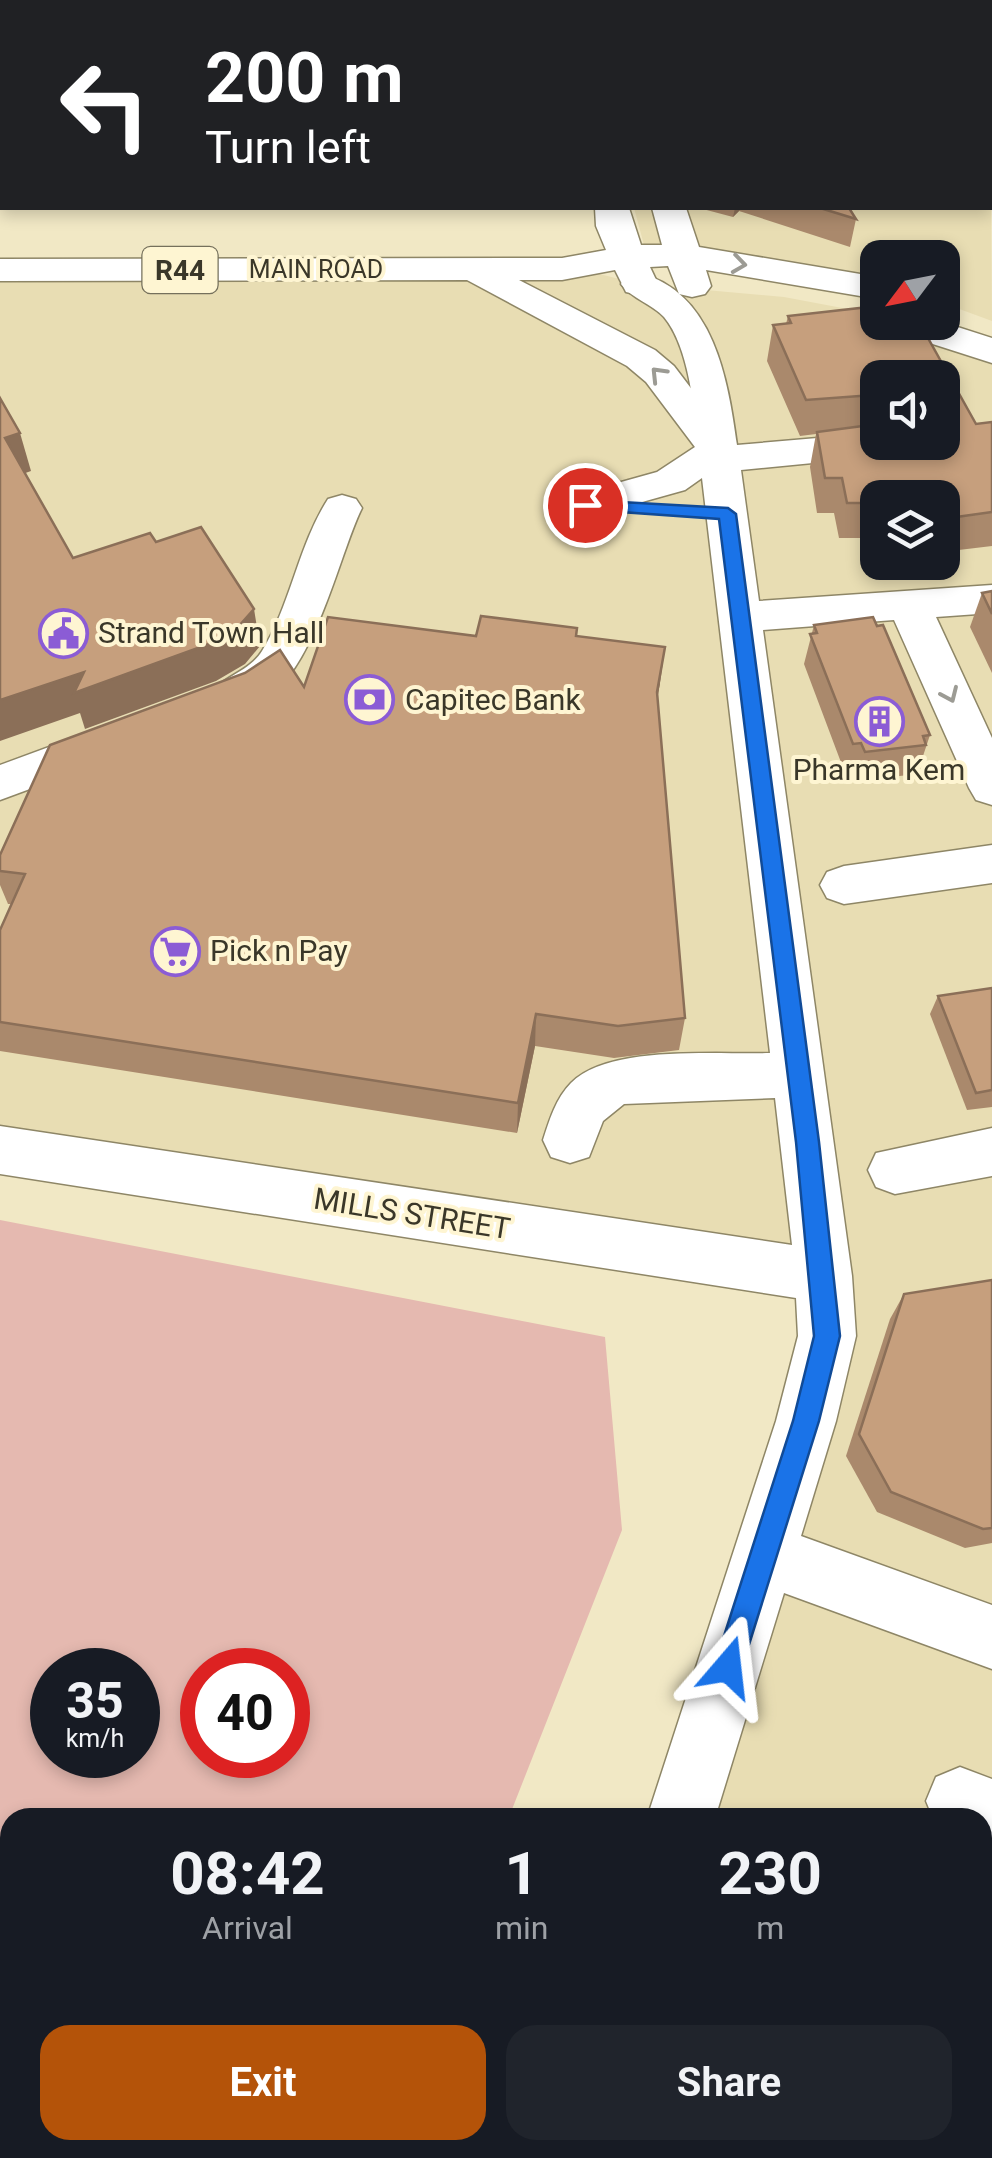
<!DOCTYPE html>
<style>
body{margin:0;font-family:Roboto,sans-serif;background:#20242c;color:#f1f3f6;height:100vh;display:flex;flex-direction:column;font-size:38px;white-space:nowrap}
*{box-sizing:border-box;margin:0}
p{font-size:32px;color:#9ea1a6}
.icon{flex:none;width:55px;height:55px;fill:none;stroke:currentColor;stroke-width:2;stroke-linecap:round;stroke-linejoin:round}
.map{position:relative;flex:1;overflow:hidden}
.details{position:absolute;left:0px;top:1808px;width:992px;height:352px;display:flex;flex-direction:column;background:#171b24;border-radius:30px 30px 0 0;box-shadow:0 5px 15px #0003}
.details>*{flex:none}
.banner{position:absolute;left:0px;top:0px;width:992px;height:210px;box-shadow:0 5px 15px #0003;background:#202124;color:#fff;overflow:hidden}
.needle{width:65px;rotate:238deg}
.fabs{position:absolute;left:860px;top:240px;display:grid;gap:20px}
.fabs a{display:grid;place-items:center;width:100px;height:100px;border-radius:20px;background:#171b24;box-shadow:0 5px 15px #0003;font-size:50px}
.speed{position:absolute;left:30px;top:1648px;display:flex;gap:20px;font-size:50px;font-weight:700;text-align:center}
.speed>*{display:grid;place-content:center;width:130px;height:130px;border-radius:50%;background:#171b24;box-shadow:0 5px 15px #0003;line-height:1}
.speed small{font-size:25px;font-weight:400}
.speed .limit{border:15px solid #d22;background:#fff;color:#111}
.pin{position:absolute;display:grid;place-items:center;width:85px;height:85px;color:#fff;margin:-42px;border:5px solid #fff;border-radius:50%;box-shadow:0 2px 10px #0007}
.me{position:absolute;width:110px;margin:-55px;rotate:17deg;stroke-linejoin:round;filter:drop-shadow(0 0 8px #0008)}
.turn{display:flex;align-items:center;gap:35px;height:210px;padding:0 40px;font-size:45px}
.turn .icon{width:130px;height:130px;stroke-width:2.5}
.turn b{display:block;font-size:70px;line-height:85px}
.eta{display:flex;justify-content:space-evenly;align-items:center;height:170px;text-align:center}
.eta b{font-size:60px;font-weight:700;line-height:70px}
.primary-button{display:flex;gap:20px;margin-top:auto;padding:20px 40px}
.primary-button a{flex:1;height:115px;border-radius:30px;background:#b45309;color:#fff;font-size:40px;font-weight:700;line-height:115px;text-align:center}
.primary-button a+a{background:#20242c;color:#f1f3f6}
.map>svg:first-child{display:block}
</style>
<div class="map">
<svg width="992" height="2158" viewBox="0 0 992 2158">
<rect width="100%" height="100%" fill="#f1e8c5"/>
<g fill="#e8ddb3" fill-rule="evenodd">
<path d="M 990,77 L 992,321 L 943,303 L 942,258 L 878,258 L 877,287 L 647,256 L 634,208 L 990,208 Z"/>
<path d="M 572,267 L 639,284 L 784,297 L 853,310 L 878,322 L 992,352 L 992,2158 L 572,2158 L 575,2150 L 982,2150 L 982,1818 L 678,1817 L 825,1276 L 0,1144 L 0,269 ZM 878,378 L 942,378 L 942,442 L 878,442 ZM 878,498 L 942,498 L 942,562 L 878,562 Z"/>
</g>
<path fill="#e5b9b0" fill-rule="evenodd" d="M 0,1220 L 605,1337 L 622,1530 L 509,1817 L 10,1818 L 10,2150 L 378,2150 L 375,2158 L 0,2158 ZM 52,1670 L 138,1670 L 138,1755 L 52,1755 ZM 202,1670 L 288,1670 L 288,1755 L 202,1755 Z"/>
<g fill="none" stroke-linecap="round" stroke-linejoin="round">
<defs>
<g id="minor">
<rect x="0" y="44" width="2" height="19"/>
<rect x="990" y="68" width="2" height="19"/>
<path d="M 639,273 C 714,292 728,380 737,445 L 864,434 L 878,437 L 883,446 L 878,455 L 864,458 L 741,470 L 759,601 L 992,585 L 992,613 L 936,617 L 992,738 L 992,805 L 976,800 L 969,788 L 894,620 L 763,630 L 852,1276 L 856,1336 L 836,1421 L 801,1536 L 992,1605 L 992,1669 L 784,1593 L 715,1818 L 647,1818 L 776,1421 L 798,1336 L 796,1298 L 0,1174 L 0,1126 L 792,1245 L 775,1098 L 624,1104 L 603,1121 L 589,1157 L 570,1163 L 551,1157 L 543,1140 C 549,1121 556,1098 571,1083 C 609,1044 718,1055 770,1053 L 702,478 L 685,490 L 585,518 L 571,514 L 565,505 L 571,496 L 657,472 L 698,445 C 694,408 689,347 664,317 C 652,304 632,299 621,284 L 626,276 Z"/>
<path d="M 342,495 L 356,499 L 362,508 C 334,563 304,733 215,707 L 209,696 C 221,676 248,673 262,651 C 291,604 298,546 328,499 Z"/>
<path d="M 106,726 L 122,731 L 129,743 L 122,755 L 0,800 L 0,765 Z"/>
<path d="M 992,845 L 992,883 L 844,904 L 827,898 L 820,885 L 827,872 L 844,866 Z"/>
<path d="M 992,1128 L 992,1176 L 895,1194 L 876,1187 L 868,1170 L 876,1153 Z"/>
<path d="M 960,1767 L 992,1779 L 992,1847 L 982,1844 L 982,1818 L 933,1818 L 926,1801 L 936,1777 Z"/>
<path d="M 539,2150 L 615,2150 L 613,2158 L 537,2158 Z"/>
</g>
<g id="major">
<path d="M 478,0 L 508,0 L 509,2 L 479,2 Z"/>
<path d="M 521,0 L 551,0 L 552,2 L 522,2 Z"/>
<path d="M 595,208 L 629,208 L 641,245 L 662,245 L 652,208 L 686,208 L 699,247 L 878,277 L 878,299 L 706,270 L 711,286 L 705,294 L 692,297 L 679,294 L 668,266 L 650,267 L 658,284 L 652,292 L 639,295 L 626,292 L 615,270 L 562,280 L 519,280 L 655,350 L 674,366 L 738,450 L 732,459 L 718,463 L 704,459 L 646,382 L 627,366 L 467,280 L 0,281 L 0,259 L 562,258 L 606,250 L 596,226 Z"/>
<path d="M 883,322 L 942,322 L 992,338 L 992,363 L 889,330 Z"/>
</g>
</defs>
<use href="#minor" stroke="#8e8666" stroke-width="3"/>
<use href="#major" stroke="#8e8666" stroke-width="3"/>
<use href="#minor" fill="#fff" fill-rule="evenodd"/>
<use href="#major" fill="#fff" fill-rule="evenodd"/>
</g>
<g fill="#aa896c" fill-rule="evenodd">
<path d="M 0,0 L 2,2 L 2,42 L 0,41 Z"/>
<path d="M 619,0 L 827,0 L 824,2 L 629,2 Z"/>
<path d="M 699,208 L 850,208 L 856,219 L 850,247 L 739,211 L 733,217 Z"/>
<path d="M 788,316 L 976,424 L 992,422 L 992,546 L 942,552 L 942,498 L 878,498 L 878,538 L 839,538 L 834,513 L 817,513 L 810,467 L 816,434 L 800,436 L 767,361 L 773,325 L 786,324 ZM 878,378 L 942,442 L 878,442 Z"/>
<path d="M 982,593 L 992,614 L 992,673 L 970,627 Z"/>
<path d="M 814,625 L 930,735 L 917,774 L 856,781 L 853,773 L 845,773 L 804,664 Z"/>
<path d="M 577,628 L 577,636 L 660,683 L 657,700 L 685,1018 L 679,1050 L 614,1058 L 535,1046 L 517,1133 L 0,1051 L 0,930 L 12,904 L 8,904 L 0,885 L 0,855 L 304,687 L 476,636 Z"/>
<path d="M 992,988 L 992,1107 L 967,1110 L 930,1014 L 938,996 Z"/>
<path d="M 992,1280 L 992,1543 L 965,1548 L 877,1512 L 846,1456 L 890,1319 L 904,1294 Z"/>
</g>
<g fill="#8b6f58">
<path d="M 53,0 L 102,0 L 99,2 L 50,2 Z"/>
<path d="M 334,0 L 373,0 L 371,2 L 331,2 Z"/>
<path d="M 805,0 L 827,0 L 824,2 L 802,2 Z"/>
<path d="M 735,208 L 740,208 L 739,211 L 733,217 Z"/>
<path d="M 20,433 L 31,471 L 17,476 L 5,438 Z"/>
<path d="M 254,609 L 260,646 L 245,664 L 216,681 L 85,729 L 80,713 L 0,741 L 0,700 Z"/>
<path d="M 665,647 L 660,683 L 652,728 L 657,692 Z"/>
<path d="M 536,1014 L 535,1046 L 517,1133 L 518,1103 Z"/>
</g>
<g fill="#c69f7d" stroke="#8b6f58" stroke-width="2.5">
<path d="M 0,0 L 53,0 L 50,2 L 2,2 L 2,14 L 0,13 Z"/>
<path d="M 206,0 L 334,0 L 331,2 L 203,2 Z"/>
<path d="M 740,0 L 805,0 L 802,2 L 751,2 Z"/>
<path d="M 820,208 L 849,208 L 856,219 Z"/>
<path d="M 878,306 L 878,322 L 919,322 L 976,424 L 992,422 L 992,512 L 942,519 L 942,498 L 878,498 L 878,503 L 847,503 L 842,478 L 825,478 L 817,432 L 878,424 L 878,442 L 942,442 L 942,378 L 878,378 L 878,396 L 873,395 L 806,400 L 773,325 L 791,323 L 788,316 Z"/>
<path d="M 0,398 L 20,433 L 5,438 L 73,558 L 150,533 L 156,542 L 201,527 L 254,609 L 238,627 L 209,644 L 74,693 L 84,672 L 0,700 Z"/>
<path d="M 992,591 L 992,614 L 982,593 Z"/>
<path d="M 481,616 L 577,628 L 576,636 L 665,647 L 657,692 L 685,1018 L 618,1026 L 536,1014 L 518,1103 L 0,1022 L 0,930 L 25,874 L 0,871 L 0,855 L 50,745 L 245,673 L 280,650 L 304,687 L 328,617 L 476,636 Z"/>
<path d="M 873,617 L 877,626 L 883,625 L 930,735 L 923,736 L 926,745 L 865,752 L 861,743 L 853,744 L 810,634 L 817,633 L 814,625 Z"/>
<path d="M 992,988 L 992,1090 L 976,1093 L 938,996 Z"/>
<path d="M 992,1280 L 992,1528 L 983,1529 L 891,1492 L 859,1434 L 904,1294 Z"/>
</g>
<defs><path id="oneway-chevron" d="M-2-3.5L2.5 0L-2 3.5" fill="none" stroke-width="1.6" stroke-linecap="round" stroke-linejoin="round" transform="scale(2.5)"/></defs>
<g stroke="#9c9b94">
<use href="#oneway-chevron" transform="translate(739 264) rotate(8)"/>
<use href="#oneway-chevron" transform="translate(658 374) rotate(-134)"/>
<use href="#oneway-chevron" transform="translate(950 695) rotate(66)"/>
</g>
<path fill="#1a73e8" stroke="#114b97" stroke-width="2.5" d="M 585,500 L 728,508 L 736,514 L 819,1142 L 840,1336 L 819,1421 L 742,1667 L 738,1677 L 728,1681 L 718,1677 L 714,1667 L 793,1421 L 814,1336 L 796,1142 L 719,519 L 579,509 L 579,501 Z"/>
<defs>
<symbol id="civic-ring" viewBox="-11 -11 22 22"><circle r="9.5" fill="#fef5d2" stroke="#8b5cd5" stroke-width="1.5"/><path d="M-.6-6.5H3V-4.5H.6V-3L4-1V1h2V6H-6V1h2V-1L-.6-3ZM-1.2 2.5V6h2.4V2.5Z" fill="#8b5cd5"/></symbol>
<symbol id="bank-ring" viewBox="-11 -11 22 22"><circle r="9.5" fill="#fef5d2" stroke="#8b5cd5" stroke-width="1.5"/><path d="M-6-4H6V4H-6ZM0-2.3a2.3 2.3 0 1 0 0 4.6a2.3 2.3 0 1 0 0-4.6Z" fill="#8b5cd5"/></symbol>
<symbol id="building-ring" viewBox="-11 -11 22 22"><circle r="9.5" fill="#fef5d2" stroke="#8b5cd5" stroke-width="1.5"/><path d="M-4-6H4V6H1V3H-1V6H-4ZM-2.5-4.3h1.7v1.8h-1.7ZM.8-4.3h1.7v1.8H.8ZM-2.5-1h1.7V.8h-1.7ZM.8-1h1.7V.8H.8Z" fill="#8b5cd5"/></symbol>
<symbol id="supermarket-ring" viewBox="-11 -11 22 22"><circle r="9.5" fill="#fef5d2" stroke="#8b5cd5" stroke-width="1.5"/><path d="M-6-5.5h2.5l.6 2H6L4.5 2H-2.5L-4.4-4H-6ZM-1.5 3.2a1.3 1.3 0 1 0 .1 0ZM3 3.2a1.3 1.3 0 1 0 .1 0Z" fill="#8b5cd5"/></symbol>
</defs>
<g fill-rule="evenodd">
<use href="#civic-ring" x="36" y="606" width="55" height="55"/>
<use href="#bank-ring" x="342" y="672" width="55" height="55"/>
<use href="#building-ring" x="852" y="694" width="55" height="55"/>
<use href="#supermarket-ring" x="148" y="924" width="55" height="55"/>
</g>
<g text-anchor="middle" stroke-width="8" stroke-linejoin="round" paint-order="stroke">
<g font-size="25" fill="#3a3729" stroke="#fef5d2">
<text x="316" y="278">MAIN ROAD</text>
</g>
<rect fill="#fef5d2" stroke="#75705c" stroke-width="2.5" x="142.5" y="247" width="75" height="46" rx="8"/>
<g font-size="28" font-weight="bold" fill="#3a3729">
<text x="180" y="280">R44</text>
</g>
<g font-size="30" fill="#3a3729" stroke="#fef5d2" text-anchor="start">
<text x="98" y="643">Strand Town Hall</text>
<text x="405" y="710">Capitec Bank</text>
<text x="879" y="780" text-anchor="middle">Pharma Kem</text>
<text x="210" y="961">Pick n Pay</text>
</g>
<g font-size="30" fill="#3a3729" stroke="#fef5d2">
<text transform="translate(412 1214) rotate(9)" y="10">MILLS STREET</text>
</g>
</g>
</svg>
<div class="fabs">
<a><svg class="needle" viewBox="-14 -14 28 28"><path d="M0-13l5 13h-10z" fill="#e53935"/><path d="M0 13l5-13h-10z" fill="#9ea1a6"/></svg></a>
<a><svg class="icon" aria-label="sound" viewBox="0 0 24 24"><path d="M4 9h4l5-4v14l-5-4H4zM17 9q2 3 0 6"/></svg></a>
<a><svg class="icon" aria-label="layers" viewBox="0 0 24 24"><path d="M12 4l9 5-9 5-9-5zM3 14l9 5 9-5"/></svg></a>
</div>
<div class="speed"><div>35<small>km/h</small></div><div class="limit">40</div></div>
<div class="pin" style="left:585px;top:505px;background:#d93025"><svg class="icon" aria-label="arrive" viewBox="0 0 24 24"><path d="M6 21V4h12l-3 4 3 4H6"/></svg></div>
<svg class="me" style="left:728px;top:1667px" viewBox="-20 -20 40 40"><path d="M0-17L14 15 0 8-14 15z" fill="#1a73e8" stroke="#fff" stroke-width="4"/></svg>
<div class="banner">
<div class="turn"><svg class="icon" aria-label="left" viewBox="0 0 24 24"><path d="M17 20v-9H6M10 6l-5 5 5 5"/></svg><div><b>200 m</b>Turn left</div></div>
</div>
<section class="details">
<div class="eta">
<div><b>08:42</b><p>Arrival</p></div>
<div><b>1</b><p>min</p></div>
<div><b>230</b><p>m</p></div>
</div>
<div class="primary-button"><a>Exit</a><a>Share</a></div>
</section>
</div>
